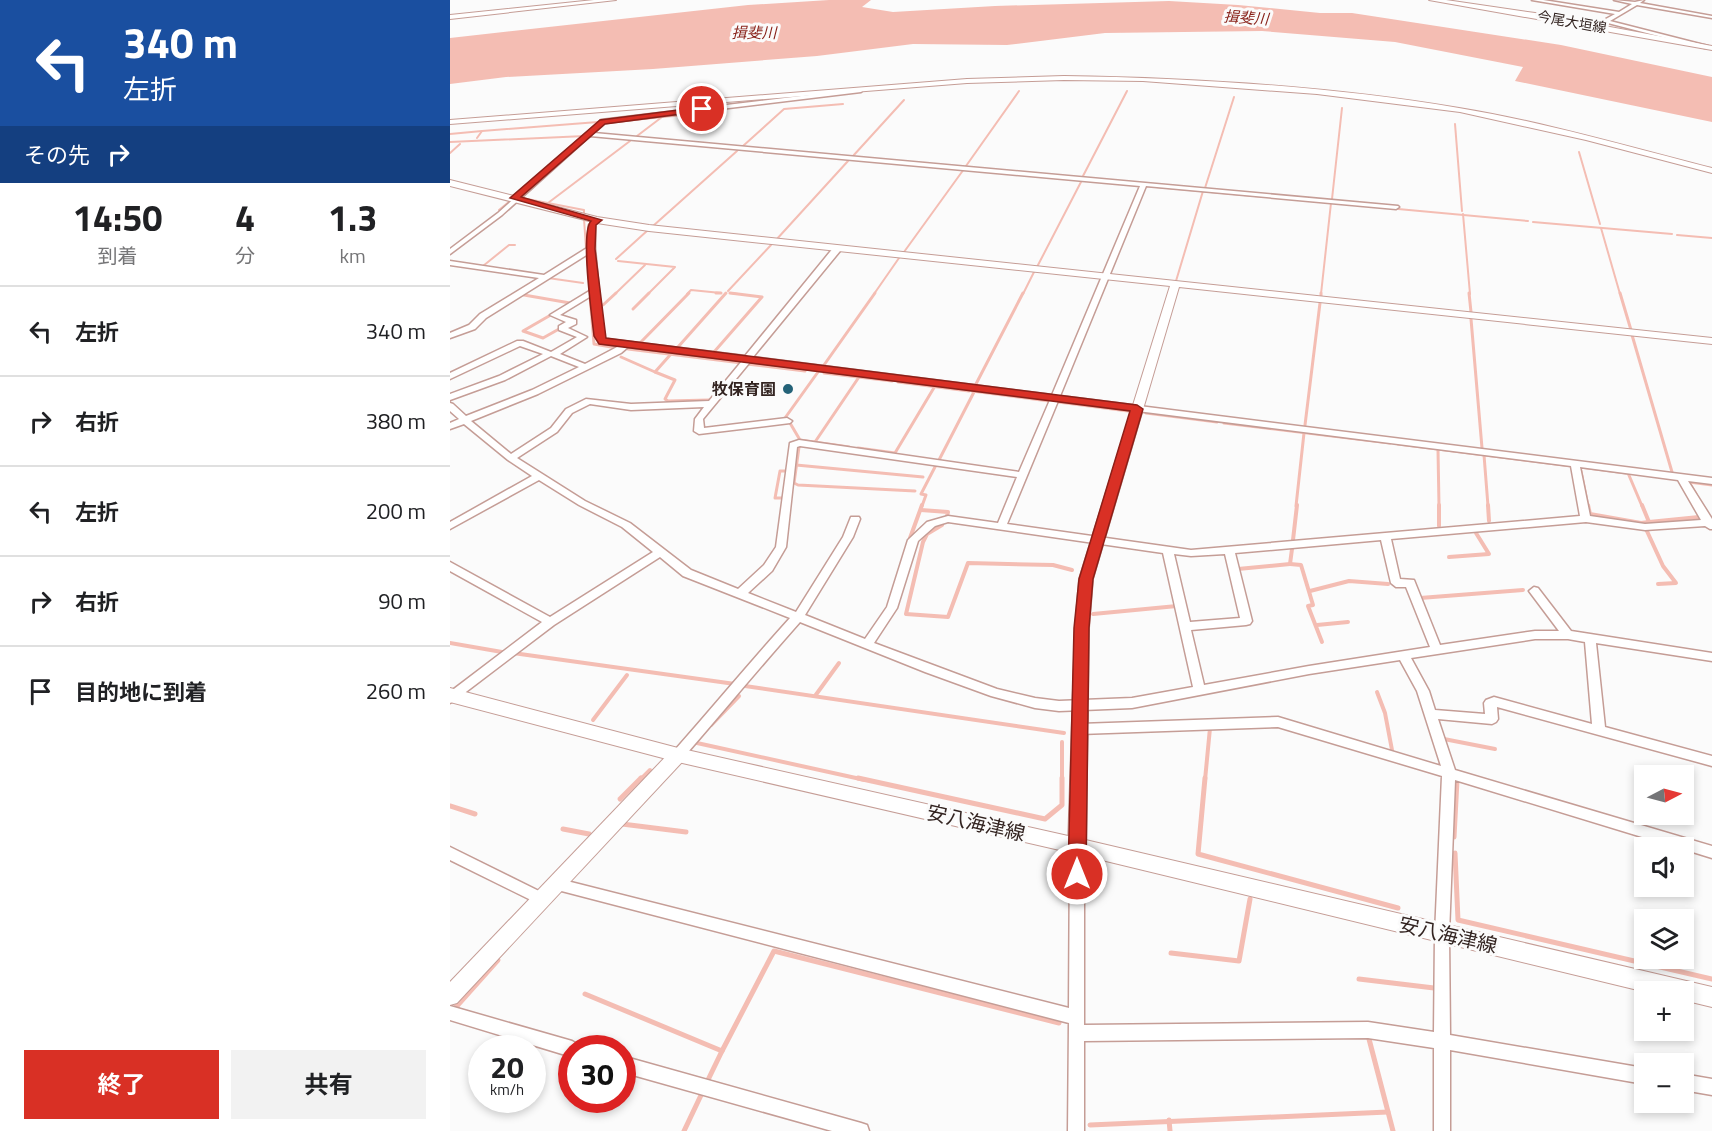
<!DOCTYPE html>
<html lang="ja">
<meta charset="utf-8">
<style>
body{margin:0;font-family:"Titillium Web","Noto Sans JP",sans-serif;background:#f2f2f2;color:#202124;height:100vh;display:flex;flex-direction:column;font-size:22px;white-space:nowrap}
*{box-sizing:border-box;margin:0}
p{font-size:20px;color:#757577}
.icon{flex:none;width:33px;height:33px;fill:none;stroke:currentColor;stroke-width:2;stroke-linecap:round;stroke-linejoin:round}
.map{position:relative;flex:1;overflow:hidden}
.sheet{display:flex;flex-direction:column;background:#fff;width:450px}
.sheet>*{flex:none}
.hud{background:#1a4fa0;color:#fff;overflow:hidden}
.needle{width:39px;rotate:84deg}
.fabs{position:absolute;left:1184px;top:765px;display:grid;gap:12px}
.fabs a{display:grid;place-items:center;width:60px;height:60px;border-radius:0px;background:#fff;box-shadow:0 3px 9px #0003;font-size:30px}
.speed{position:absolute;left:18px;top:1035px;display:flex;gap:12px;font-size:30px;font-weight:700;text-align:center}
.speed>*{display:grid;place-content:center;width:78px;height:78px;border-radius:50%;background:#fff;box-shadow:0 3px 9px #0003;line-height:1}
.speed small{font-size:15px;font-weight:400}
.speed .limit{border:9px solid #d22;background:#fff;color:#111}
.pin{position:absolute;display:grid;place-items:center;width:51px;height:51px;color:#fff;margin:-26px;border:3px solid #fff;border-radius:50%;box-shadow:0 2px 6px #0007}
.me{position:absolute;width:66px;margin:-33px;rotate:0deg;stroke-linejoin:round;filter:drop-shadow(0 0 4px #0008)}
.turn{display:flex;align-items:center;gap:21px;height:126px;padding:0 24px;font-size:27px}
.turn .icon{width:78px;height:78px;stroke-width:2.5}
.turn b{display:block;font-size:42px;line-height:51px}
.then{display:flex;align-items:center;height:57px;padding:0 24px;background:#0003;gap:12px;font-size:22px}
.eta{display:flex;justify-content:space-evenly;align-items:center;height:102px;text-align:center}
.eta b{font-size:36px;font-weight:700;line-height:42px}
.cta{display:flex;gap:12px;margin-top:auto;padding:12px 24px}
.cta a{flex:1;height:69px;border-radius:0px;background:#d93025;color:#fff;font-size:24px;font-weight:700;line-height:69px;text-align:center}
.cta a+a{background:#f2f2f2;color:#202124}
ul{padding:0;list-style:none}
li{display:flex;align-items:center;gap:18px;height:90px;padding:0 24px;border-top:2px solid #e0e0e0}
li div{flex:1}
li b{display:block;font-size:22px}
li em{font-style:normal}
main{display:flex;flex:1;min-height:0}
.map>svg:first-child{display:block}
</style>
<main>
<section class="sheet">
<div class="hud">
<div class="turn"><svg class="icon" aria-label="left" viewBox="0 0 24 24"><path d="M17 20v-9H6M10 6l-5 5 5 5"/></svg><div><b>340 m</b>左折</div></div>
<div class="then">その先<svg class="icon" aria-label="right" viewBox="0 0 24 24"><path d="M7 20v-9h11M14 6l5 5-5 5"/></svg></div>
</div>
<div class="eta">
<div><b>14:50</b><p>到着</p></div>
<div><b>4</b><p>分</p></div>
<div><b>1.3</b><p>km</p></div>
</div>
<ul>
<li><svg class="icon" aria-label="left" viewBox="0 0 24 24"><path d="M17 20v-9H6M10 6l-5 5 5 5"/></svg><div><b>左折</b></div><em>340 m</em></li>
<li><svg class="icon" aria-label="right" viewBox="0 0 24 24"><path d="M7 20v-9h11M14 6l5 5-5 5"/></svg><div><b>右折</b></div><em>380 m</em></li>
<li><svg class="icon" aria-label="left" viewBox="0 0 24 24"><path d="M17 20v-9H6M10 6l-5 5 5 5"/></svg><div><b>左折</b></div><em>200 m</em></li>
<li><svg class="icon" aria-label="right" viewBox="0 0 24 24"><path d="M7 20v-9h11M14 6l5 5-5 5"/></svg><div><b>右折</b></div><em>90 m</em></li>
<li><svg class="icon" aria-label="arrive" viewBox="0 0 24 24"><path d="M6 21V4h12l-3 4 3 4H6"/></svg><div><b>目的地に到着</b></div><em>260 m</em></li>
</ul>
<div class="cta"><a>終了</a><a>共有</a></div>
</section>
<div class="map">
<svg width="1262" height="1131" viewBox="0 0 1262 1131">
<rect width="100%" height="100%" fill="#fbfbfb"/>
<path fill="#f4bdb3" d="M 379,0 L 421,0 L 412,7 L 443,12 L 545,6 L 719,1 L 788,5 L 870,13 L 902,13 L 1111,45 L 1262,77 L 1262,122 L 1065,81 L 1073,67 L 945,42 L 812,31 L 655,33 L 557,45 L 463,44 L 367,56 L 203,69 L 56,77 L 0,84 L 0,38 L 298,5 Z"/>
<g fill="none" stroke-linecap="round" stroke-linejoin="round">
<g stroke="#f4bdb3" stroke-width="2">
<path d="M 212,117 L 272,112"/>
<path d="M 165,122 L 212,117 L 187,136"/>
<path d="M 1005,124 L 1012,211"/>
<path d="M 0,134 L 32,131"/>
<path d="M 27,138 L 32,131 L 148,122"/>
<path d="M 0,142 L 135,136"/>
<path d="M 293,146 L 334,109 L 393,104"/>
<path d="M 1129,152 L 1150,224"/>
<path d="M 0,153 L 10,144"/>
<path d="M 403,156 L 454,100"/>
<path d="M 516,166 L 569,91"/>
<path d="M 633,176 L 677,91"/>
<path d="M 695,186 L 815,197"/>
<path d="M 755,188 L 784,97"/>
<path d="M 65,195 L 129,139"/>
<path d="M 819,197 L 870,202"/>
<path d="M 72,198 L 134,210 L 134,215"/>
<path d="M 882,199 L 892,108"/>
<path d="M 98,203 L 180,141"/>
<path d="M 948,209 L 1078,221"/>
<path d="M 49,210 L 60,201"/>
<path d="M 1013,214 L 1020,294"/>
<path d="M 134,219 L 136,248"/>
<path d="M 1083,222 L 1222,234"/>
<path d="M 203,226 L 287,151"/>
<path d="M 1151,228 L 1170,294"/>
<path d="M 1227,235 L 1262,238"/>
<path d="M 326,240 L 398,161"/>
<path d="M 136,252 L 138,266"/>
<path d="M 454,252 L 514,169"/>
<path d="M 166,259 L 198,230"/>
<path d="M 168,261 L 225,267 L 198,294"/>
<path d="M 33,266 L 59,245 L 65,245"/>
<path d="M 587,267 L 632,180"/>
<path d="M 138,270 L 140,292"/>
<path d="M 98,278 L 133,283"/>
<path d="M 726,281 L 753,191"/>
<path d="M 278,291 L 321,245"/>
<path d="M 280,293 L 288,294"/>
<path d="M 165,294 L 195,265"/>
<path d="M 237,294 L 241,290 L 271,293"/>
<path d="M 424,294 L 449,258"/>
<path d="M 573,294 L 584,272"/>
<path d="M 871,294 L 881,203"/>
</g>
<g stroke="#f4bdb3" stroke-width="3">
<path d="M 266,293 L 271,293"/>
<path d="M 1019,293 L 1021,312"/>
<path d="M 1170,293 L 1181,330"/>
<path d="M 74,295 L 120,303"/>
<path d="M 140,296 L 144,344 L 167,348"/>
<path d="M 871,297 L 871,293"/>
<path d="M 153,305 L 166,293"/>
<path d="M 183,309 L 199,293"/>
<path d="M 99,316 L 73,331 L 93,338 L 109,329"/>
<path d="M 1021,319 L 1032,448"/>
<path d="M 1182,335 L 1222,472"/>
<path d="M 190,343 L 239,293"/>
<path d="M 228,347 L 276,293"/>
<path d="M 178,349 L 292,363"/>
<path d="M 264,352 L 312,297 L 280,293"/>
<path d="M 221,354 L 205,372 L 225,380 L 215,399 L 218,401 L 259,400"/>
<path d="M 171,357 L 205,372"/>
<path d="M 297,364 L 355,371"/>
<path d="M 374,365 L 425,293"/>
<path d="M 374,373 L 442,381"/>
<path d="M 448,382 L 519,391"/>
<path d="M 526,384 L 573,293"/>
<path d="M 522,391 L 599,401"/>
<path d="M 608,402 L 678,411"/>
<path d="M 696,413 L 767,422"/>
<path d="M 335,418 L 368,372"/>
<path d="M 340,423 L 350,440 L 399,447"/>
<path d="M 774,423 L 940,443"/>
<path d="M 855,425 L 870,303"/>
<path d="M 365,442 L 409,377"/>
<path d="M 948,444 L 1122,466"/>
<path d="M 349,447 L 344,483 L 348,485 L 465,491"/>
<path d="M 408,448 L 445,453 L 485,386"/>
<path d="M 988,450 L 989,506"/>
<path d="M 1034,455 L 1038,506"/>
<path d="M 489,460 L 524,392"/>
<path d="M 346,465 L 473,477"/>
<path d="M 1130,467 L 1176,473"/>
<path d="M 1131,471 L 1138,506"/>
<path d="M 1178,473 L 1192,506"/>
<path d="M 1239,482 L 1246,494"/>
<path d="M 1239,482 L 1262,485"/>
<path d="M 332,498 L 325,498 L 330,471 L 335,471"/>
<path d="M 472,506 L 476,495 L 471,494 L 486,465"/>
<path d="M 846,506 L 854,433"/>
</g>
<g stroke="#f4bdb3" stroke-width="4">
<path d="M 989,505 L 989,526"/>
<path d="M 1038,505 L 1039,521"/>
<path d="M 1138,505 L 1140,514 L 1191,523 L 1199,522"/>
<path d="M 1192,505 L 1199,522 L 1249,517"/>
<path d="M 471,510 L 498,512 L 497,516"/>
<path d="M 492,525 L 477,534 L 473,542 L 456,614 L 498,617 L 518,563 L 603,565 L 622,570"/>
<path d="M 1196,529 L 1213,566 L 1226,583 L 1208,584"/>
<path d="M 460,538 L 472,505"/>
<path d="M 843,540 L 847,505"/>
<path d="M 999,557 L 1039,554 L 1026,533"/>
<path d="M 840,564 L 851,565 L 863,605 L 858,606 L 872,642"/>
<path d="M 788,569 L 840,564 L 842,549"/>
<path d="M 860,591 L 899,581 L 938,584"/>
<path d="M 970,598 L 1073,590"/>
<path d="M 643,614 L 727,606"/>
<path d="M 867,625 L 898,622"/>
<path d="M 0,643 L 52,652"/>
<path d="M 63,653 L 285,684"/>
<path d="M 295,686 L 614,733"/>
<path d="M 927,692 L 935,713 L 942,750"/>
<path d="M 365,696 L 389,663"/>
<path d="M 143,720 L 177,675"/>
<path d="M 261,725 L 289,696"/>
<path d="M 247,739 L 247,743 L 415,780"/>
<path d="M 994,739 L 1045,749"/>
<path d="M 612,742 L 612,780"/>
<path d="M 190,780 L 200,770"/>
<path d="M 755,780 L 760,728"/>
</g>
<g stroke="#f4bdb3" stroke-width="5">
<path d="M 408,778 L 595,819 L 612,805 L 612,778"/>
<path d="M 755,778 L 748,854 L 948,908"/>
<path d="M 170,799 L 191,778"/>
<path d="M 0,806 L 25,814"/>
<path d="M 172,824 L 236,832"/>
<path d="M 113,829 L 139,834"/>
<path d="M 1004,837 L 1007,780"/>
<path d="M 1005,853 L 1008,920 L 1262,979"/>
<path d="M 721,953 L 789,961 L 800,899"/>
<path d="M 909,979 L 984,988"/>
<path d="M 135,994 L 272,1051 L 324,951 L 609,1023"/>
<path d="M 6,1007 L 48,960"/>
<path d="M 919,1039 L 943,1131"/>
<path d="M 256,1084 L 272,1051"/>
<path d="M 719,1120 L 720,1131"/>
<path d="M 640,1125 L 938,1112"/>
<path d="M 234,1131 L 253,1091"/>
</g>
<defs>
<g id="minor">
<path d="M 1082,0 L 1093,0 L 1169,12 L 1182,4 L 1164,0 L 1185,2 L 1194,0 L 1190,3 L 1262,16 L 1262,18 L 1187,5 L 1160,21 L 1258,46 L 1255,48 L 1154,22 L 1154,20 L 1165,14 Z"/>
<path d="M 409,89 L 412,91 L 411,92 L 155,123 L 144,133 L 948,206 L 949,207 L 946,209 L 696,186 L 610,396 L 1262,478 L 1262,484 L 1238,481 L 1262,519 L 1262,529 L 1260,529 L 1255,526 L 1195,530 L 1136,522 L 941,539 L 950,579 L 964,580 L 990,645 L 1085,631 L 1109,631 L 1079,591 L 1084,587 L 1088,588 L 1121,631 L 1262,653 L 1262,661 L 1146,643 L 1155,727 L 1262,756 L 1262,766 L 1047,707 L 1048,719 L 1046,722 L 1042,724 L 988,719 L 1005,770 L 1262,846 L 1262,858 L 1233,849 L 1233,848 L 1228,848 L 1005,780 L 999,934 L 1000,1035 L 1194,1068 L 1194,1084 L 1000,1050 L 1000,1131 L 984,1131 L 984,1048 L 918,1038 L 634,1041 L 634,1131 L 618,1131 L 619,1023 L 100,888 L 98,884 L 100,880 L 105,878 L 619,1008 L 620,846 L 622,842 L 627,840 L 632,842 L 634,846 L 634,1025 L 918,1022 L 984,1032 L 985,934 L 992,776 L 828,727 L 630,734 L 626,732 L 624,729 L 626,726 L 630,724 L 828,717 L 991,766 L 967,691 L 950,660 L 859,674 L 682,708 L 609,711 L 585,708 L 541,696 L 475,672 L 350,622 C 310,667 272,713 232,759 L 228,760 L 224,759 L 222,755 L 224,751 C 263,707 300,662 340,618 L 233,576 L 210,557 L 104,625 L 4,701 L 0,703 L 0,692 L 92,622 L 0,571 L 0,562 L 100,617 L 203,552 L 172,527 L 129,505 L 89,480 L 0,529 L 0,522 L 82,476 L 58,460 L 14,424 L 0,429 L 0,423 L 9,419 L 0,411 L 0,403 L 3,404 L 16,416 L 82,390 L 129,367 L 101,356 L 55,380 L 0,400 L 0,394 L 49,376 L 93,354 L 70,346 L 0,379 L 0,373 L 67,341 L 73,341 L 101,352 L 127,337 L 109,330 L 109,326 L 116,322 L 100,315 L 141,290 L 138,254 L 36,318 L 25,329 L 0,338 L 0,333 L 19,325 L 30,314 L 89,278 L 0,265 L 0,261 L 94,275 L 137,248 L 139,225 L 145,219 L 149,219 L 150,220 L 145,225 L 145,249 L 153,336 L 156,339 L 295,356 L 384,247 L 387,247 L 391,249 L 390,251 L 303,357 L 602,395 L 690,186 L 140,136 L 52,215 L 0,254 L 0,249 L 48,213 L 151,120 ZM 141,296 L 145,336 L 150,343 L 169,346 L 135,364 L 110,354 L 137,337 L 118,328 L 126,324 L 126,320 L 110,315 ZM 178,347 L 292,361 L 259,401 L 181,404 L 136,399 L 116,409 L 101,428 L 61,454 L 21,421 L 88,394 L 171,353 ZM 300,362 L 600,400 L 569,472 L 349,440 L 340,443 L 326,547 L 314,565 L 288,589 L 241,570 L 180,523 L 135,501 L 67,458 L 107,432 L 122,413 L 140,404 L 181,410 L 254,407 L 245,419 L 244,431 L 249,434 L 340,423 L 342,421 L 337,418 L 254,428 L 253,419 ZM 608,401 L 1121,466 L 1130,516 L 741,550 L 557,524 ZM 350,446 L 567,477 L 548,523 L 498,516 L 477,522 L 458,540 L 437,607 L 415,639 L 355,615 L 403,537 L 410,519 L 409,517 L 401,517 L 393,537 L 346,612 L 298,593 L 322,571 L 336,547 L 347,447 ZM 1130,467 L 1228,480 L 1251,520 L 1195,524 L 1140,516 ZM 498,522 L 713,553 L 743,687 L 682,698 L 609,701 L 585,698 L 547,689 L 424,643 L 447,608 L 468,541 L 485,526 ZM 931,540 L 941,583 L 946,587 L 956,587 L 980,647 L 859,666 L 754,685 L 741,630 L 796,625 L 800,624 L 802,621 L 785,553 ZM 724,554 L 741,556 L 775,554 L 790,618 L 740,622 ZM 1085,639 L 1118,639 L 1135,642 L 1142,724 L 1044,697 L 1036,700 L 1034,703 L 1035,714 L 985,710 L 979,691 L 961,658 Z"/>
<path d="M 0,847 L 97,895 L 99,899 L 97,903 L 92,905 L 87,903 L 0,860 Z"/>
<path d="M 0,1006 L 122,1041 L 127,1044 L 130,1048 L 122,1048 L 122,1057 L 0,1020 Z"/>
<path d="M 172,1056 L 411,1123 L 417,1125 L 419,1131 L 382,1131 L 172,1072 Z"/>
<path d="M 1233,1074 L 1262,1079 L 1262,1095 L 1233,1090 Z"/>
</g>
<g id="tertiary">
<path d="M 614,76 C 746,78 879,86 1009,108 C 1094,122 1179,147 1262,168 L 1262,173 L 1136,140 L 1010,112 L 867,94 L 693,81 L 614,80 L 517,83 L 0,124 L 0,120 L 517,79 Z"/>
<path d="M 0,180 L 147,217 L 199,225 L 1262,338 L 1262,344 L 729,287 L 643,579 L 639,628 L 636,846 L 633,851 L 627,854 L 621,851 L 618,846 L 625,628 L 629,579 L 720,286 L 199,231 L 147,223 L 0,186 Z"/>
<path d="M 228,749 L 234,750 L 236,755 L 234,760 L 7,1003 L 0,1005 L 0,982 L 222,750 Z"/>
</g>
<g id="secondary">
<path d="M 144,0 L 166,0 L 0,19 L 0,15 Z"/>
<path d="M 979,0 L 996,0 L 1085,13 L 1262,46 L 1262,50 Z"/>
<path d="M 0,688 L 228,748 L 627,838 L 1262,987 L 1262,1007 L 1233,1000 L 1233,992 L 1196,992 L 627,854 L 228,762 L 0,702 Z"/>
</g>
</defs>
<use href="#minor" stroke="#c59d96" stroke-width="3"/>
<use href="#tertiary" stroke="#c59d96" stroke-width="2"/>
<use href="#secondary" stroke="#c59d96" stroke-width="2"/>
<use href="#minor" fill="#fff" fill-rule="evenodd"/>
<use href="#tertiary" fill="#fff" fill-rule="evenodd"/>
<use href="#secondary" fill="#fff" fill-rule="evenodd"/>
</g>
<path fill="#d93025" stroke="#8d1f18" stroke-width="1.5" d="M 252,107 L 255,109 L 254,111 L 155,124 L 71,197 L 152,220 L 146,225 L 145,249 L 156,338 L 687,405 L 693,409 L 643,579 L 639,628 L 636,874 L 633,879 L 627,882 L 620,879 L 618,874 L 624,628 L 629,579 L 680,411 L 149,344 L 144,336 C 142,317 130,232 141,221 L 60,198 L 150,120 Z"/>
<circle fill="#246278" stroke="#fbfbfb" stroke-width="2" cx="338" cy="389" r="6"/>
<g text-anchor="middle" stroke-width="6" stroke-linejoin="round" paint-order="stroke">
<g font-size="14" fill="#332421" stroke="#fbfbfb">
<text transform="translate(1122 22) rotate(10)" y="5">今尾大垣線</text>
</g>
<g font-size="15" font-style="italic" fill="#871f17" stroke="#fbfbfb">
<text transform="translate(796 18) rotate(4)" y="5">揖斐川</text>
<text x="304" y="38">揖斐川</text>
</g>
<g font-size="16" font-weight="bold" fill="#332421" stroke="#fbfbfb" text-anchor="end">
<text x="326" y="395">牧保育園</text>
</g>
<g font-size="20" fill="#332421" stroke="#fbfbfb">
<text transform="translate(526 823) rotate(13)" y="7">安八海津線</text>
<text transform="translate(998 935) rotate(13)" y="7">安八海津線</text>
</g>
</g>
</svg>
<div class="fabs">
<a><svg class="needle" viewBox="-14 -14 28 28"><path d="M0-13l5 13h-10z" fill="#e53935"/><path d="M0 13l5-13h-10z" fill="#757577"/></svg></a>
<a><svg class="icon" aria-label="sound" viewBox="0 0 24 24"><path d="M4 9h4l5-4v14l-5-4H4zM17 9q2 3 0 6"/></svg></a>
<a><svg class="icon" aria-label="layers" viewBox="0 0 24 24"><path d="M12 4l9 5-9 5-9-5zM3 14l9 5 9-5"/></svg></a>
<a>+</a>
<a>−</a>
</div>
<div class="speed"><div>20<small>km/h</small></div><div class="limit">30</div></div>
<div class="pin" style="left:252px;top:109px;background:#d93025"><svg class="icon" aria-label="arrive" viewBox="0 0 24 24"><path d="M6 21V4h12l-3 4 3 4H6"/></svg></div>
<svg class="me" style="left:627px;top:874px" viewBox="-20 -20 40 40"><circle r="17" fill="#d93025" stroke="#fff" stroke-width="3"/><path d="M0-11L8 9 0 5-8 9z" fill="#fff"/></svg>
</div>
</main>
